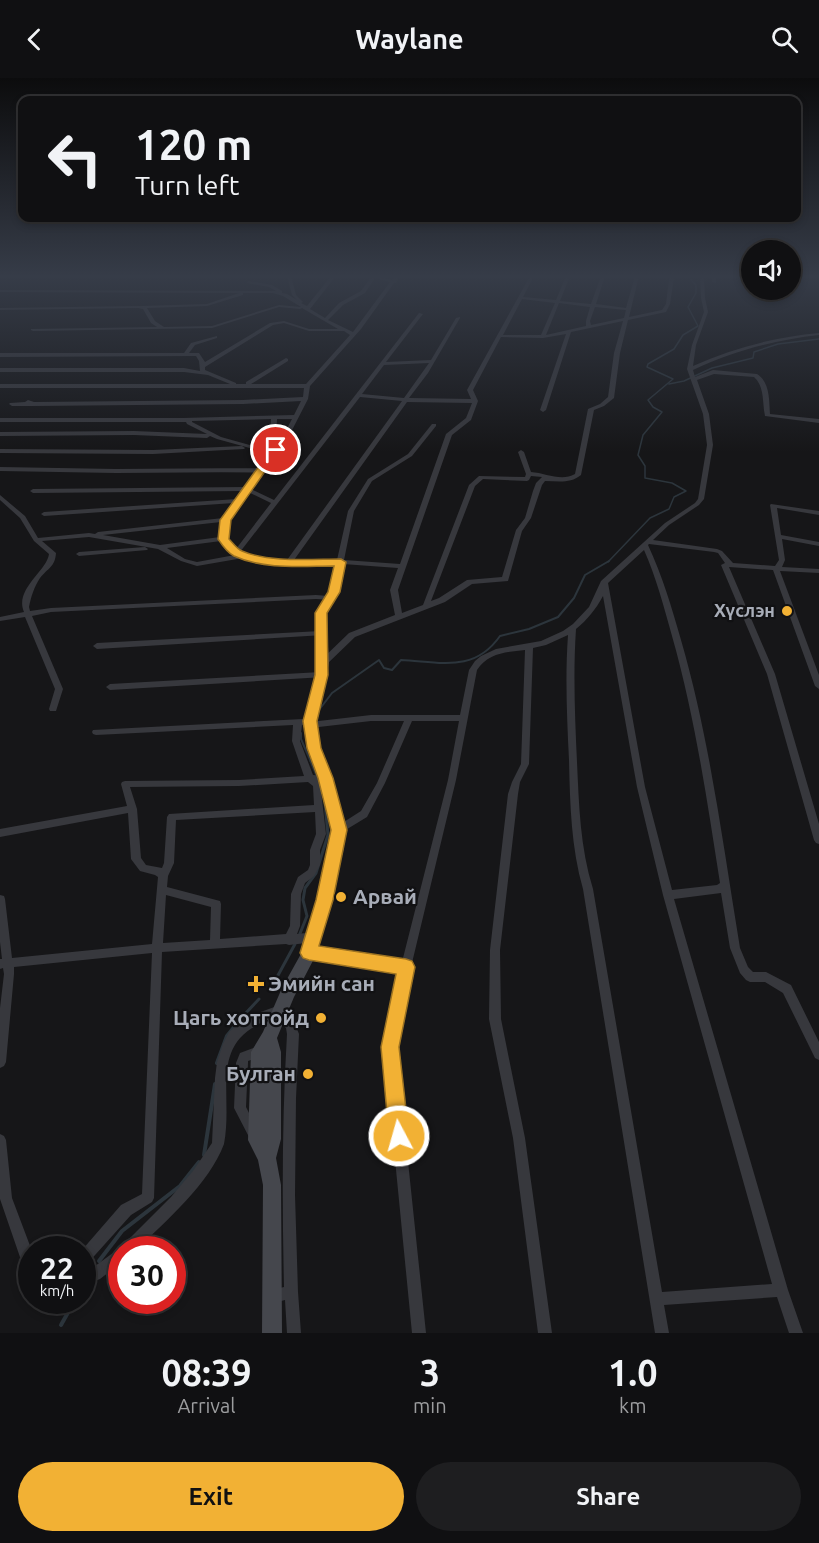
<!DOCTYPE html>
<meta charset="utf-8">
<style>
body{margin:0;font-family:Ubuntu,sans-serif;background:#1e1e20;color:#f1f3f6;height:100vh;display:flex;flex-direction:column;font-size:22px;white-space:nowrap}
*{box-sizing:border-box;margin:0}
p{font-size:20px;color:#9c9d9f}
.icon{flex:none;width:33px;height:33px;fill:none;stroke:currentColor;stroke-width:2;stroke-linecap:round;stroke-linejoin:round}
.map{position:relative;height:1255px;overflow:hidden}
.drawer{display:flex;flex-direction:column;background:#101012;flex:1}
.drawer>*{flex:none}
.top-card{position:absolute;left:18px;top:18px;width:783px;height:126px;border-radius:12px;box-shadow:0 3px 9px #0003,0 0 0 2px #303032;background:#101012;color:#f1f3f6;overflow:hidden}
.buttons{position:absolute;left:741px;top:162px;display:grid;gap:12px}
.buttons a{display:grid;place-items:center;width:60px;height:60px;border-radius:50%;background:#101012;box-shadow:0 3px 9px #0003,0 0 0 2px #303032;font-size:30px}
.speed{position:absolute;left:18px;top:1158px;display:flex;gap:12px;font-size:30px;font-weight:700;text-align:center}
.speed>*{display:grid;place-content:center;width:78px;height:78px;border-radius:50%;background:#101012;box-shadow:0 3px 9px #0003,0 0 0 2px #303032;line-height:1}
.speed small{font-size:15px;font-weight:400}
.speed .limit{border:9px solid #d22;background:#fff;color:#111}
.pin{position:absolute;display:grid;place-items:center;width:51px;height:51px;color:#fff;margin:-26px;border:3px solid #fff;border-radius:50%;box-shadow:0 2px 6px #0007}
.me{position:absolute;width:66px;margin:-33px;rotate:354deg;stroke-linejoin:round;filter:drop-shadow(0 0 4px #0008)}
.turn{display:flex;align-items:center;gap:21px;height:126px;padding:0 18px;font-size:27px}
.turn .icon{width:78px;height:78px;stroke-width:2.5}
.turn b{display:block;font-size:42px;line-height:51px}
.eta{display:flex;justify-content:space-evenly;align-items:center;height:102px;text-align:center}
.eta b{font-size:36px;font-weight:700;line-height:42px}
.action{display:flex;gap:12px;margin-top:auto;padding:12px 18px}
.action a{flex:1;height:69px;border-radius:36px;background:#f2b134;color:#111;font-size:24px;font-weight:700;line-height:69px;text-align:center}
.action a+a{background:#1e1e20;color:#f1f3f6}
header{display:flex;justify-content:space-between;align-items:center;height:78px;padding:0 18px;background:#101012;font-size:27px;font-weight:700}
.map>svg:first-child{display:block}
</style>
<header><svg class="icon" aria-label="back" viewBox="0 0 24 24"><path d="M15 5l-7 7 7 7"/></svg>Waylane<svg class="icon" aria-label="search" viewBox="0 0 24 24"><circle cx="10" cy="10" r="6"/><path d="M15 15l6 6"/></svg></header>
<div class="map">
<svg width="819" height="1255" viewBox="0 0 819 1255">
<rect width="100%" height="100%" fill="#161618"/>
<g fill="none" stroke-linecap="round" stroke-linejoin="round">
<g stroke="#2c353c" stroke-width="1.5">
<path d="M 669,306 L 684,303 L 712,290 L 753,280 L 754,274 L 778,266 L 819,261"/>
<path d="M 608,484 L 650,440 L 669,431 L 674,419 L 686,413 L 672,405 L 645,400 L 645,388 L 638,377 L 643,357 L 662,334 L 653,329 L 648,322 L 673,301 L 647,289 L 648,286 L 674,271 L 683,257 L 698,248 L 688,229 L 696,215 L 696,207 L 691,202 L 695,198"/>
</g>
<g stroke="#2c353c" stroke-width="2">
<path d="M 319,632 L 332,615 L 379,582 L 384,590 L 392,592 L 401,582 C 441,584 474,595 500,558 L 529,551 L 558,539 L 574,520 L 585,497 L 609,483"/>
<path d="M 301,655 L 301,661 L 311,684"/>
</g>
<g stroke="#2c353c" stroke-width="3">
<path d="M 311,683 L 318,700"/>
<path d="M 299,858 L 307,838 L 303,822 L 305,810 L 316,795 L 328,757 L 324,714 L 320,705"/>
<path d="M 276,901 L 295,866"/>
<path d="M 244,937 L 259,921"/>
</g>
<g stroke="#2c353c" stroke-width="4">
<path d="M 217,985 L 227,958 L 245,936"/>
<path d="M 204,1077 L 215,1006"/>
<path d="M 99,1183 L 122,1153 L 180,1108 L 199,1084"/>
<path d="M 61,1247 L 75,1222"/>
</g>
<g fill="#37383d" fill-rule="evenodd">
<path d="M 287,198 L 291,198 L 296,217 L 303,224 L 301,225 L 307,228 L 331,198 L 336,198 L 310,231 L 325,240 L 339,225 L 361,213 L 371,199 L 369,198 L 377,198 L 392,202 L 395,198 L 399,198 L 396,205 L 394,205 L 361,251 L 310,308 L 308,321 L 289,358 L 251,411 L 274,422 L 419,235 L 423,236 L 386,284 L 431,282 L 456,240 L 460,239 L 460,240 L 428,295 L 409,320 L 471,321 L 467,312 L 530,198 L 534,198 L 523,219 L 556,222 L 566,198 L 570,198 L 560,223 L 591,226 L 601,198 L 605,198 L 596,226 L 626,230 L 635,198 L 639,198 L 629,239 L 662,232 L 666,226 L 669,201 L 653,198 L 674,198 L 674,200 L 670,226 L 666,234 L 628,242 L 620,275 L 614,320 L 604,328 L 594,332 L 581,397 C 570,406 558,403 545,403 L 542,407 L 531,440 L 522,453 L 508,503 L 472,506 L 445,524 L 355,559 L 326,587 L 320,587 L 319,585 L 320,583 L 349,555 L 395,537 L 390,512 L 398,490 L 343,486 L 338,514 L 333,522 L 316,521 L 51,534 L 32,538 L 63,611 L 56,633 L 50,633 L 49,631 L 55,611 L 25,539 L 0,543 L 0,539 L 24,534 C 14,511 47,493 49,476 L 34,463 L 20,440 L 0,422 L 0,417 L 25,438 L 38,460 L 89,455 L 95,456 L 98,454 L 223,440 L 234,425 L 44,438 L 41,436 L 44,434 L 237,421 L 243,413 L 33,415 L 30,413 L 33,411 L 246,409 L 257,394 L 116,395 L 0,393 L 0,389 L 116,391 L 260,390 L 262,386 L 260,375 L 257,372 L 217,361 L 210,358 L 207,360 L 134,357 L 0,358 L 0,354 L 134,353 L 207,356 L 187,346 L 186,344 L 0,344 L 0,340 L 183,340 L 294,337 L 301,323 L 243,326 L 33,328 L 12,328 L 9,326 L 10,325 L 25,324 L 28,322 L 34,324 L 243,322 L 303,319 L 304,310 L 0,310 L 0,306 L 230,306 L 208,297 L 184,294 L 0,294 L 0,290 L 184,290 L 200,293 L 199,283 L 196,278 L 0,279 L 0,275 L 184,275 L 191,265 L 217,258 L 217,260 L 195,267 L 189,275 L 199,275 L 205,284 L 270,245 L 284,243 L 309,251 L 338,251 L 302,230 L 300,231 L 279,229 L 212,250 L 33,253 L 31,252 L 31,251 L 157,249 L 151,245 L 143,231 L 138,230 L 0,232 L 0,230 L 141,228 L 207,226 L 239,215 L 0,214 L 0,212 L 276,213 L 269,209 L 247,205 L 247,204 L 249,203 L 272,207 L 282,213 L 282,215 L 287,216 L 297,222 L 292,217 ZM 375,200 L 390,204 L 353,254 L 328,242 L 343,227 L 365,215 ZM 243,215 L 273,215 L 283,218 L 301,229 L 279,227 L 212,248 L 164,249 L 155,243 L 147,230 L 207,228 L 243,217 ZM 522,221 L 555,225 L 541,257 L 503,257 ZM 559,225 L 590,229 L 586,243 L 586,248 L 546,257 ZM 595,229 L 626,232 L 624,240 L 591,247 L 590,243 ZM 623,243 L 614,275 L 608,319 L 600,326 L 588,331 L 575,396 C 561,404 546,395 531,394 L 524,374 L 521,372 L 518,374 L 526,396 L 525,399 L 479,398 L 469,407 L 423,527 L 402,535 L 398,512 L 452,357 L 471,342 L 478,323 L 473,312 L 501,259 L 543,260 L 566,256 L 540,332 L 543,334 L 546,332 L 571,254 ZM 284,245 L 309,253 L 344,253 L 350,257 L 306,306 L 251,306 L 288,283 L 288,281 L 286,280 L 246,304 L 246,306 L 236,306 L 236,305 L 205,292 L 205,289 L 273,247 ZM 429,285 L 404,320 L 362,316 L 384,287 ZM 360,319 L 402,323 L 287,482 L 252,478 L 240,474 ZM 407,324 L 472,325 L 466,340 L 446,356 L 400,486 L 344,482 L 354,433 L 372,403 L 412,378 L 436,348 L 436,346 L 432,346 L 408,376 L 368,401 L 348,433 L 337,482 L 294,482 ZM 271,341 L 270,361 L 273,363 L 276,361 L 277,341 L 292,341 L 283,358 L 267,380 L 266,375 L 261,370 L 221,359 L 192,344 L 192,343 ZM 531,398 L 542,399 L 536,405 L 533,413 L 525,440 L 516,452 L 502,499 L 467,502 L 439,520 L 431,523 L 475,408 L 483,401 L 527,403 L 529,402 ZM 248,414 L 271,425 L 236,471 L 226,461 L 228,442 ZM 221,444 L 220,459 L 160,467 L 103,457 ZM 89,459 L 158,471 L 181,483 L 197,488 L 243,480 L 251,482 L 289,486 L 336,486 L 330,514 L 328,518 L 316,517 L 51,530 L 30,533 L 29,529 C 31,519 34,509 40,500 C 48,490 55,489 56,475 L 42,463 ZM 221,463 L 235,477 L 197,484 L 185,481 L 167,470 Z"/>
<path d="M 700,198 L 704,198 L 705,220 L 708,234 L 696,267 L 693,288 C 733,270 775,259 819,255 L 819,257 C 775,262 733,273 693,292 L 695,299 L 713,292 L 757,296 C 770,304 769,322 770,336 L 819,341 L 819,345 L 765,338 C 762,324 765,309 754,299 L 714,296 L 697,302 L 709,336 L 713,367 L 704,421 L 699,427 L 669,447 L 653,462 L 717,471 L 722,473 L 733,485 L 775,488 L 779,482 L 770,427 L 771,426 L 819,433 L 819,437 L 777,430 L 781,457 L 819,464 L 819,468 L 782,461 L 785,482 L 782,489 L 819,491 L 819,495 L 780,493 L 819,597 L 819,611 L 815,608 L 773,492 L 729,489 L 775,596 L 819,746 L 819,766 L 816,765 L 814,762 L 767,596 L 721,487 L 725,485 L 718,475 L 714,474 L 649,466 L 648,467 C 662,497 672,530 681,562 C 710,662 723,767 740,870 L 748,889 L 753,894 L 766,894 L 791,907 L 819,964 L 819,982 L 815,980 L 783,915 L 765,904 L 750,904 L 746,902 L 740,895 L 730,870 L 721,815 L 674,821 L 788,1212 L 803,1255 L 789,1255 L 777,1219 L 664,1227 L 669,1255 L 655,1255 L 583,811 C 571,769 570,726 569,682 C 567,640 565,599 568,557 L 546,567 L 533,570 L 529,686 L 520,704 L 518,716 L 500,872 L 501,941 L 525,1060 L 552,1255 L 538,1255 L 513,1060 L 489,941 L 490,872 L 508,716 L 512,704 L 521,686 L 525,572 C 506,574 488,575 477,592 L 456,702 L 411,889 L 396,969 L 426,1255 L 412,1255 L 384,969 L 400,893 L 309,880 L 305,878 L 304,875 L 305,872 L 309,870 L 402,884 L 448,702 L 459,643 L 412,643 L 385,705 L 367,739 L 339,756 L 336,755 L 334,752 L 336,749 L 361,733 L 377,705 L 404,643 L 371,643 L 310,650 L 306,647 L 310,644 L 371,637 L 460,637 L 469,592 L 475,583 L 481,578 L 496,571 L 541,563 L 563,553 L 573,546 L 589,529 L 601,503 L 665,445 L 695,425 L 698,421 L 707,367 L 703,336 L 687,291 L 692,267 L 704,234 L 701,220 ZM 644,472 C 656,499 664,529 672,558 C 695,639 707,722 720,805 L 717,807 L 672,812 L 645,709 L 608,505 ZM 603,518 L 637,709 L 663,817 L 772,1206 L 662,1214 L 593,811 C 580,769 579,727 577,684 C 575,640 573,596 576,551 C 587,542 596,531 603,518 Z"/>
<path d="M 712,198 L 716,198 L 716,205 L 712,204 Z"/>
<path d="M 242,368 L 245,370 L 244,371 L 153,376 L 0,375 L 0,371 L 153,372 Z"/>
<path d="M 145,469 L 148,471 L 147,472 L 79,478 L 76,476 L 79,474 Z"/>
<path d="M 321,553 L 325,555 L 324,557 L 97,571 L 93,568 L 97,565 Z"/>
<path d="M 321,594 L 325,597 L 324,599 L 110,612 L 106,609 L 110,606 Z"/>
<path d="M 303,641 L 307,644 L 306,646 L 302,647 L 300,663 L 313,697 L 329,698 L 330,700 L 329,702 L 320,704 L 326,756 L 320,772 L 320,787 L 314,798 L 305,805 L 301,816 L 300,848 L 297,856 L 315,854 L 319,856 L 320,859 L 319,862 L 315,864 L 289,867 L 286,866 L 162,874 L 154,1120 L 152,1124 L 131,1137 L 87,1186 L 82,1187 L 82,1172 L 121,1127 L 142,1116 L 152,875 L 14,889 L 14,896 L 6,984 L 4,988 L 0,990 L 0,930 L 4,896 L 3,890 L 0,891 L 0,881 L 2,881 L 0,864 L 0,817 L 4,818 L 5,821 L 12,880 L 152,866 L 158,799 L 155,797 L 140,793 L 131,781 L 128,735 L 0,759 L 0,751 L 127,728 L 121,706 L 122,704 L 125,703 L 239,702 L 304,698 L 292,663 L 293,647 L 96,657 L 93,656 L 92,654 L 93,652 ZM 308,704 L 313,708 L 314,727 L 169,736 L 167,739 L 164,785 L 162,790 L 146,787 L 141,780 L 137,731 L 130,709 L 239,708 ZM 315,734 L 316,756 L 310,772 L 310,787 L 308,792 L 298,799 L 291,816 L 290,848 L 286,856 L 220,861 L 221,826 L 220,823 L 167,809 L 168,798 L 174,785 L 176,742 ZM 166,817 L 211,829 L 210,862 L 163,865 Z"/>
<path d="M 280,927 L 284,928 L 286,932 L 284,936 L 294,943 L 299,956 L 296,1020 L 295,1117 L 298,1214 L 301,1255 L 287,1255 L 285,1222 L 273,1225 L 268,1223 L 266,1218 L 268,1213 L 284,1209 C 282,1124 282,1040 287,956 L 286,950 L 273,940 C 206,963 234,1013 224,1066 C 209,1106 167,1142 136,1172 L 122,1172 L 122,1184 L 100,1201 L 82,1208 L 82,1194 L 91,1191 L 121,1169 L 171,1119 L 193,1093 L 212,1065 L 215,1000 L 217,984 L 223,966 L 229,954 L 240,944 L 255,936 Z"/>
<path d="M 259,968 L 263,970 L 265,974 L 263,978 L 248,983 L 248,985 L 246,1029 L 259,1055 L 257,1059 L 253,1061 L 249,1059 L 234,1030 L 236,985 L 240,975 Z"/>
<path d="M 0,1056 L 4,1058 L 6,1062 L 12,1120 L 32,1173 L 32,1189 L 27,1188 L 21,1182 L 0,1121 Z"/>
</g>
<path fill="#45474d" fill-rule="evenodd" d="M 330,517 L 335,520 L 326,535 L 329,585 L 316,647 L 320,670 L 332,700 L 344,744 L 344,770 L 317,875 L 294,919 L 277,960 L 281,974 L 281,1061 L 276,1080 L 281,1107 L 282,1255 L 262,1255 L 263,1107 L 258,1082 L 248,1062 L 251,974 L 263,954 L 282,910 L 302,874 L 330,770 L 330,744 L 320,700 L 308,670 L 304,647 L 317,585 L 316,535 L 326,518 Z"/>
</g>
<linearGradient id="sky" x2="0" y2="1"><stop stop-color="#0c0c0d"/><stop offset="0.53" stop-color="#363c48"/><stop offset="1" stop-color="#363c48" stop-opacity="0"/></linearGradient>
<rect width="819" height="374" fill="url(#sky)"/>
<path fill="#f2b134" stroke="#9d7322" stroke-width="1.5" d="M 276,369 L 280,372 L 231,442 L 229,461 C 233,465 237,471 242,473 C 269,485 312,481 341,481 L 346,484 L 340,514 L 327,535 L 328,597 L 317,643 L 321,670 L 333,700 L 347,752 L 333,822 L 319,868 L 406,881 L 412,883 L 415,889 L 399,969 L 409,1058 L 406,1066 L 399,1068 L 392,1066 L 389,1058 L 381,969 L 396,896 L 309,882 L 303,880 L 300,875 L 316,822 L 331,752 L 318,700 L 307,670 L 303,643 L 315,597 L 315,535 L 328,514 L 334,488 C 303,488 264,492 234,478 C 228,475 222,467 218,461 L 220,442 L 272,370 Z"/>
<g fill="#f2b134" stroke="#111113" stroke-width="2">
<circle cx="787" cy="533" r="6"/>
<circle cx="341" cy="819" r="6"/>
<path d="M253 897h6v6h6v6h-6v6h-6v-6h-6v-6h6z"/>
<circle cx="321" cy="940" r="6"/>
<circle cx="308" cy="996" r="6"/>
</g>
<g text-anchor="middle" stroke-width="4.5" stroke-linejoin="round" paint-order="stroke">
<g font-size="18" font-weight="bold" fill="#a8adb8" stroke="#111113" text-anchor="end">
<text x="775" y="539">Хүслэн</text>
</g>
<g font-size="21" font-weight="bold" fill="#a8adb8" stroke="#111113" text-anchor="start">
<text x="353" y="826">Арвай</text>
<text x="268" y="913">Эмийн сан</text>
<text x="309" y="947" text-anchor="end">Цагь хотгойд</text>
<text x="296" y="1003" text-anchor="end">Булган</text>
</g>
</g>
</svg>
<div class="buttons">
<a><svg class="icon" aria-label="sound" viewBox="0 0 24 24"><path d="M4 9h4l5-4v14l-5-4H4zM17 9q2 3 0 6"/></svg></a>
</div>
<div class="speed"><div>22<small>km/h</small></div><div class="limit">30</div></div>
<div class="pin" style="left:276px;top:372px;background:#d93025"><svg class="icon" aria-label="arrive" viewBox="0 0 24 24"><path d="M6 21V4h12l-3 4 3 4H6"/></svg></div>
<svg class="me" style="left:399px;top:1058px" viewBox="-20 -20 40 40"><circle r="17" fill="#f2b134" stroke="#fff" stroke-width="3"/><path d="M0-11L8 9 0 5-8 9z" fill="#fff"/></svg>
<div class="top-card">
<div class="turn"><svg class="icon" aria-label="left" viewBox="0 0 24 24"><path d="M17 20v-9H6M10 6l-5 5 5 5"/></svg><div><b>120 m</b>Turn left</div></div>
</div>
</div>
<section class="drawer">
<div class="eta">
<div><b>08:39</b><p>Arrival</p></div>
<div><b>3</b><p>min</p></div>
<div><b>1.0</b><p>km</p></div>
</div>
<div class="action"><a>Exit</a><a>Share</a></div>
</section>
